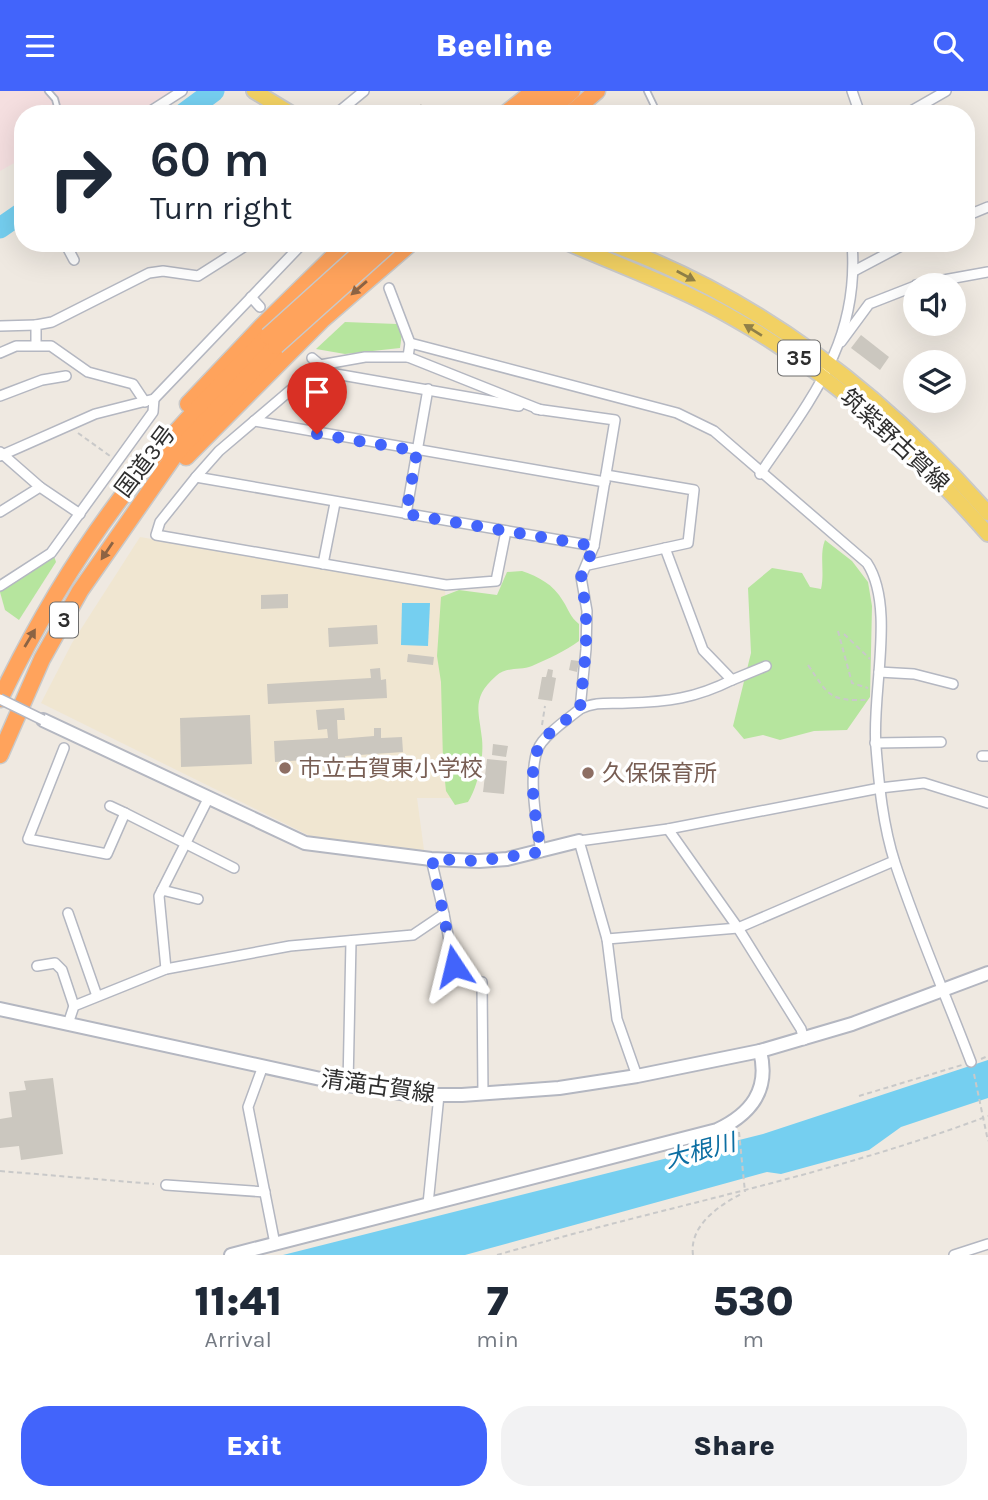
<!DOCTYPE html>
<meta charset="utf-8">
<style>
body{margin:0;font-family:Karla,"Noto Sans JP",sans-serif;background:#f2f2f3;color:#1f2937;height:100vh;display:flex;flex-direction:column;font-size:26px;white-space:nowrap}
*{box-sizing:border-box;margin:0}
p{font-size:23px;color:#747a83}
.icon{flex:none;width:38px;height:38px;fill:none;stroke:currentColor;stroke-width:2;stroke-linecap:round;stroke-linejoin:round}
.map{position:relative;height:1164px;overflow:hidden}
.panel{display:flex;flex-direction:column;background:#fff;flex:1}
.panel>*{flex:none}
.banner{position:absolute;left:14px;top:14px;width:961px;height:147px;border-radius:28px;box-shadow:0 7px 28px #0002;background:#fff;color:#1f2937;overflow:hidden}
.fabs{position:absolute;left:903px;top:182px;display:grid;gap:14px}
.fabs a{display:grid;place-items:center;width:63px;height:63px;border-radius:50%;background:#fff;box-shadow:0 7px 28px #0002;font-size:35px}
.pin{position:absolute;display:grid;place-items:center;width:60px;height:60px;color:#fff;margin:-72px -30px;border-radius:50% 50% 50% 0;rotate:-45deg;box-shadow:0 0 7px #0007}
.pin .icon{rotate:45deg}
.me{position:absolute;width:77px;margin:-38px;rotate:350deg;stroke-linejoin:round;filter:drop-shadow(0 0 5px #0008)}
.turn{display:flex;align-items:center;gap:24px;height:147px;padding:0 21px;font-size:32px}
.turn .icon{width:91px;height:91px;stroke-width:2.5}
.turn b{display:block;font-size:49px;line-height:60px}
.eta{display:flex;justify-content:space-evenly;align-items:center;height:119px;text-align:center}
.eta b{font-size:42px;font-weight:800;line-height:49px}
.primary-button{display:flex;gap:14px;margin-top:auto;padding:14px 21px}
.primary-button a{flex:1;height:80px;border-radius:28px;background:#4264fb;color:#fff;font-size:28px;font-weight:800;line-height:80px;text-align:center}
.primary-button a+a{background:#f2f2f3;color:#1f2937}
header{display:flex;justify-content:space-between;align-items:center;height:91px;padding:0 21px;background:#4264fb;color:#fff;font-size:32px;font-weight:800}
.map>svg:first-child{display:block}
</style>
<header><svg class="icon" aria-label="menu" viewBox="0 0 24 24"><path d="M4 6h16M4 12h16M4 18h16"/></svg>Beeline<svg class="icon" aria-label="search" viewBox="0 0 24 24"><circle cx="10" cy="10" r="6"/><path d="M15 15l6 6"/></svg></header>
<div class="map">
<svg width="988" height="1164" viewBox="0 0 988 1164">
<rect width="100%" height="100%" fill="#efe9e1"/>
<path fill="#f0e6d1" d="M 140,446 L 445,498 L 454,707 L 417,707 L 424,759 L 314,747 L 41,612 L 72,552 Z"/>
<path fill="#f5dfe0" d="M 0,0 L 175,0 L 138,23 L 23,23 L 23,67 L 0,80 Z"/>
<g fill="#b6e59e">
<path d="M 345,231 L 397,233 L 402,242 L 400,257 L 345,263 L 316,258 Z"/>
<path d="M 825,449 L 852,470 L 868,491 L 872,515 L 870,606 L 847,639 L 814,640 L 780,649 L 763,644 L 744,648 L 733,635 L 751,562 L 748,497 L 772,477 L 802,482 L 810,496 L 821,498 C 825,481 819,464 825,449 Z"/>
<path d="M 54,465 L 56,471 L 19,529 L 5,519 L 0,501 Z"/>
<path d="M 522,480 C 539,486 553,493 563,510 C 569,519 570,526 579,533 L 579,550 C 565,560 548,568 532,575 C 520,580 507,575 496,585 C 471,607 479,620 482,648 C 484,667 478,695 468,711 L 455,714 L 446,700 L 443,670 L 441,591 L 437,565 L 441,506 L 459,499 L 497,504 L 507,481 Z"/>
</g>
<g fill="#75cff0">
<path d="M 402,512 L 430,512 L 428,555 L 401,554 Z"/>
<path d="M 988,969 L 988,1007 L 901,1036 L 869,1059 L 781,1083 L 767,1081 L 465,1164 L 283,1164 L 763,1043 Z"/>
</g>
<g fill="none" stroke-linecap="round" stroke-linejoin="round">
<g stroke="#75cff0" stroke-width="21">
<path d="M 183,23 L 214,0"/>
<path d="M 0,137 L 23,121"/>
</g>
</g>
<g fill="#cbc7bf">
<path d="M 421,13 L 429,23 L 409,23 Z"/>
<path d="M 861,244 L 889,266 L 880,279 L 851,257 Z"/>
<path d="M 288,503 L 288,517 L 261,518 L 261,504 Z"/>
<path d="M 377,534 L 378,553 L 329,556 L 328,537 Z"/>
<path d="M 408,563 L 434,566 L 433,574 L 407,571 Z"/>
<path d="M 571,569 L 579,570 L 577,581 L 569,579 Z"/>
<path d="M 380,577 L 381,589 L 386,588 L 387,607 L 268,613 L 267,593 L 371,587 L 370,578 Z"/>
<path d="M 548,578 L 553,579 L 552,586 L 556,587 L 552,610 L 538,608 L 542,586 L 546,586 Z"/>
<path d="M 344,617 L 345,629 L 337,629 L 338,648 L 374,645 L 374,637 L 381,637 L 381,647 L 402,646 L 403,661 L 345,665 L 346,679 L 337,679 L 336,667 L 275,671 L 274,650 L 328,647 L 327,638 L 318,639 L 316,619 Z"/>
<path d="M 250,624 L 252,673 L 181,676 L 180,627 Z"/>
<path d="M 493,653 L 508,655 L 506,666 L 492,664 Z"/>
<path d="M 487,668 L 507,670 L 504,703 L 483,701 Z"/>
<path d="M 53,987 L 63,1063 L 21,1069 L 19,1055 L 0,1057 L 0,1028 L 12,1026 L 9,1001 L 26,999 L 24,990 Z"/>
</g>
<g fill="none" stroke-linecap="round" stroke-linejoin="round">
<defs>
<g id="lane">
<path d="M 48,0 L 55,8 L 59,23"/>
<path d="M 647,0 L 658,23"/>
</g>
<g id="street">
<path d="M 852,0 L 860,23"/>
<path d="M 146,23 L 182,0"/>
<path d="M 336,23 L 364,0"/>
<path d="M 906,23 L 946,0"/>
<path d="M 966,125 L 988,116"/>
<path d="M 65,152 L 74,169"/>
<path d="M 854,180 L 907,152"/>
<path d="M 916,194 L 988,181"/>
<path d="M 389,197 L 410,252"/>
<path d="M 251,206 L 260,216"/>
<path d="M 0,235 L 36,234"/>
<path d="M 841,251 L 869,213 L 915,195"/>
<path d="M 36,253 L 36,234 L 52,231 L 149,182 L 163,180 L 198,185 L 250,152"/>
<path d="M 0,262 L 16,255 L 51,255 L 88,281 L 133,293 L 145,311"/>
<path d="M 408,266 L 410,252 L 677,322 L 714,340 L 867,472 C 896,516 871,604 876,656 C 879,694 883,735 895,772 C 917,839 946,905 971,971"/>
<path d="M 312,267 L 330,282 L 519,315"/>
<path d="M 0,305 L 42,289 L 66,285"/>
<path d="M 536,318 L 615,329 L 594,455 L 581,486 L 587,520 L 586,558 L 580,618 C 568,628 552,638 542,651 C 525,672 537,735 541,761"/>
<path d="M 541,319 L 408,266 L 365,266 L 320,274 L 219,360 L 196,386 L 594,455"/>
<path d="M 254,330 L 605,391"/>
<path d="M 0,361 L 40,396"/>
<path d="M 0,365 L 95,323 L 154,308 L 303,152"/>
<path d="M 760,383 C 811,308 860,250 852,152"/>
<path d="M 196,386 L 160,431 L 156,444 L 446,494 L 496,490 L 506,440"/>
<path d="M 0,421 L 40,396 L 80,423"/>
<path d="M 406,423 L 428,298"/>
<path d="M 323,473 L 335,412"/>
<path d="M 588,474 L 688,452 L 694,399 L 606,384"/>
<path d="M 0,495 L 51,462 L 153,321 L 154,308"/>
<path d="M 879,581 L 914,583 L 953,593"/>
<path d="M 732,589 L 766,575"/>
<path d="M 580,618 C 596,610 610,613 627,612 C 668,611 696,607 732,589 L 703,559 L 665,457"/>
<path d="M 875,652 L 941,651"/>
<path d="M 64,657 L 28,748 L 107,763 L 125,722 L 110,715"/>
<path d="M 982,665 L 988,665"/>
<path d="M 125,722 L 234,777"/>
<path d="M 668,738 L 738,837 L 801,938 L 804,949"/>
<path d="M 162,799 L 198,808"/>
<path d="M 68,822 L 97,905"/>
<path d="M 444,823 L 454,875 L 464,889 L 482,891 L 483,1003"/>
<path d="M 607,848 L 738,837 L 894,770"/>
<path d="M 37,875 L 55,872 L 62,879 L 74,915"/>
<path d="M 166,878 L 159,805 L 208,708"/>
<path d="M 68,933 L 74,915 L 166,878 L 290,855 L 413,844 L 444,823 L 431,768"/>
<path d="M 263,975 L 248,1016 L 275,1153"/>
<path d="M 637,985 L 617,928 L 607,848 L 579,750 L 668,738 L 880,697 L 924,692 L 988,712"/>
<path d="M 348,994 L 351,850"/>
<path d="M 166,1094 L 265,1101"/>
<path d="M 428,1113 L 439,1004"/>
<path d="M 954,1164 L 988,1153"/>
</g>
<g id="secondary">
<path d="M 43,629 L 305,752 L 431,768 L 479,770 L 507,768 L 579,750"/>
<path d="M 0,918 L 348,994 L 414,1004 L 462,1004 L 559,997 L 637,985 L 760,960 L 852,933 L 988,882"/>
<path d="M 231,1164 L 717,1039 C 751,1023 770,999 760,960"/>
</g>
<g id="primary">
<path d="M 254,0 L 292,23"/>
<path d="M 568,152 C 623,176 681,197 733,227 C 833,283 913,358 988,443"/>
<path d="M 608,152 C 759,206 883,303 988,422"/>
</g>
<g id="highway">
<path d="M 505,23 L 534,0"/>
<path d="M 526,23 L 553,0"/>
<path d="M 546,23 L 572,0"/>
<path d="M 570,23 L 597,0"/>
<path d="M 188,313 L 262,235 L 347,152"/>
<path d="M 186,366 L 322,229 L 411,152"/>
<path d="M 0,608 C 36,533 79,460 131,394 C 172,341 221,294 268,245"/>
<path d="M 0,664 L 42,568 L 80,500 L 177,361 L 276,255"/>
</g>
</defs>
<use href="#lane" stroke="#b4b7c1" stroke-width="8"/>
<use href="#street" stroke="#b4b7c1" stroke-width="12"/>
<use href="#secondary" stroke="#b4b7c1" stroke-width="16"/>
<use href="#primary" stroke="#c9c9c9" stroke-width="18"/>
<use href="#highway" stroke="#c9c9c9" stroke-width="19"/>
<g stroke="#c9c9c9" stroke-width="2" stroke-dasharray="5 3.5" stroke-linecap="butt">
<path d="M 78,342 L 110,365"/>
<path d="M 838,540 L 852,592 L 868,597"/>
<path d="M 844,543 L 870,568"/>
<path d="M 808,574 C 829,605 829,610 868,609"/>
<path d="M 542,634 L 545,615"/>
<path d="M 981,968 L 988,965"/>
<path d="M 974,983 L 988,1050"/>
<path d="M 859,1005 L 962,974"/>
<path d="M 739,1041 L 745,1101"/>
<path d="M 0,1080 L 154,1093"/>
<path d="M 497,1164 C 662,1116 826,1086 988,1025"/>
<path d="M 693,1164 C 689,1135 718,1115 741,1103"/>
</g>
<use href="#lane" stroke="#fff" stroke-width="4.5"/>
<use href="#street" stroke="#fff" stroke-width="9"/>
<use href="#secondary" stroke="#fff" stroke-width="12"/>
<use href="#primary" stroke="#f2d163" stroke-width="14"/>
<use href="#highway" stroke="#ffa35c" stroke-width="16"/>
<defs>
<path id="street-bridge" d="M 0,608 L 43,629"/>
<g id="highway-bridge">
<path d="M 268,245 L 371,152"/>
<path d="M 276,255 L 391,152"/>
</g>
</defs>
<use href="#street-bridge" stroke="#b4b7c1" stroke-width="12" stroke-linecap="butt"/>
<use href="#highway-bridge" stroke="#c9c9c9" stroke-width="19" stroke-linecap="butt"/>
<use href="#street-bridge" stroke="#fff" stroke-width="9"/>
<use href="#highway-bridge" stroke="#ffa35c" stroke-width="16"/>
</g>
<defs><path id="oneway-solid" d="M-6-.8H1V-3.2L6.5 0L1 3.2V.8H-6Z" transform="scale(1.75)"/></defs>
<g fill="#908048">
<use href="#oneway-solid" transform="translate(686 185) rotate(28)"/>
<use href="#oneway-solid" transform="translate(753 239) rotate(-148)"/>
</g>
<g fill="#8c6343">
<use href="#oneway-solid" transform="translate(359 197) rotate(139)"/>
<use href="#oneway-solid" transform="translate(107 460) rotate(124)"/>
<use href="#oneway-solid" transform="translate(30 547) rotate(-59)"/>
</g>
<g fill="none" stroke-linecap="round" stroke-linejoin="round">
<path stroke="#4264fb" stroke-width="12" stroke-dasharray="0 21.6" d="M 317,343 L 417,360 L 406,423 L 594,455 L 581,486 L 586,520 L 586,558 L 580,618 C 568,628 551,638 542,651 C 524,674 537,734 541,761 L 479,770 L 432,768 L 454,875"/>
</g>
<g fill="#8d6e63" stroke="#fff" stroke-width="2.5">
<circle cx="285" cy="677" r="7"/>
<circle cx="588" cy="682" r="7"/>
</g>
<g text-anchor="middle" stroke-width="7" stroke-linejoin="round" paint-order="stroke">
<g fill="#fff" stroke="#6d6d6d" stroke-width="2">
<rect x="778" y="249.5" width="42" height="35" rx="5"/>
<rect x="50" y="511.5" width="28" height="35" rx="5"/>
</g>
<g font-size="21" font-weight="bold" fill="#2e2e2e">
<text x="799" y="274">35</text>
<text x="64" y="536">3</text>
</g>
<g font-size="23" fill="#2e2e2e" stroke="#fff">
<text transform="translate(895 349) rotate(43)" y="8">筑紫野古賀線</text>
<text transform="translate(145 370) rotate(-53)" y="8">国道3号</text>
<text transform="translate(378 995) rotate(8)" y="8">清滝古賀線</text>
</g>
<g font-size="23" fill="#785e54" stroke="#fff" text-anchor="start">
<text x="299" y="685">市立古賀東小学校</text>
<text x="602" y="690">久保保育所</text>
</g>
<g font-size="24" font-style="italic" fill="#0d6fa3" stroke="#fff">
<text transform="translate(700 1060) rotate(-15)" y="8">大根川</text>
</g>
</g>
</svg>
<div class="fabs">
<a><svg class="icon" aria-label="sound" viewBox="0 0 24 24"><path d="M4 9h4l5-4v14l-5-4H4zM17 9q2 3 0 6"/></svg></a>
<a><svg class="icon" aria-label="layers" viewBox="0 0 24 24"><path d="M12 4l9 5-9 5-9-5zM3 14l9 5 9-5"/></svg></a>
</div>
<div class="pin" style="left:317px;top:343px;background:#d93025"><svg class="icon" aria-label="arrive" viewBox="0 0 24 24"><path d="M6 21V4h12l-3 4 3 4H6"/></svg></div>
<svg class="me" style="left:454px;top:875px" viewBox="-20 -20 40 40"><path d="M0-17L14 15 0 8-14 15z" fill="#4264fb" stroke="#fff" stroke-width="4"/></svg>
<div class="banner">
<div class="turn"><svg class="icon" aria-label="right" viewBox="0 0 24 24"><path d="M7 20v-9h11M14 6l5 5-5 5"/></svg><div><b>60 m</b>Turn right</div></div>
</div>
</div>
<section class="panel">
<div class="eta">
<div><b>11:41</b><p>Arrival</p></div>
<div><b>7</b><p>min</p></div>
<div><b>530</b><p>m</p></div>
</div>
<div class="primary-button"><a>Exit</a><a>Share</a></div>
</section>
